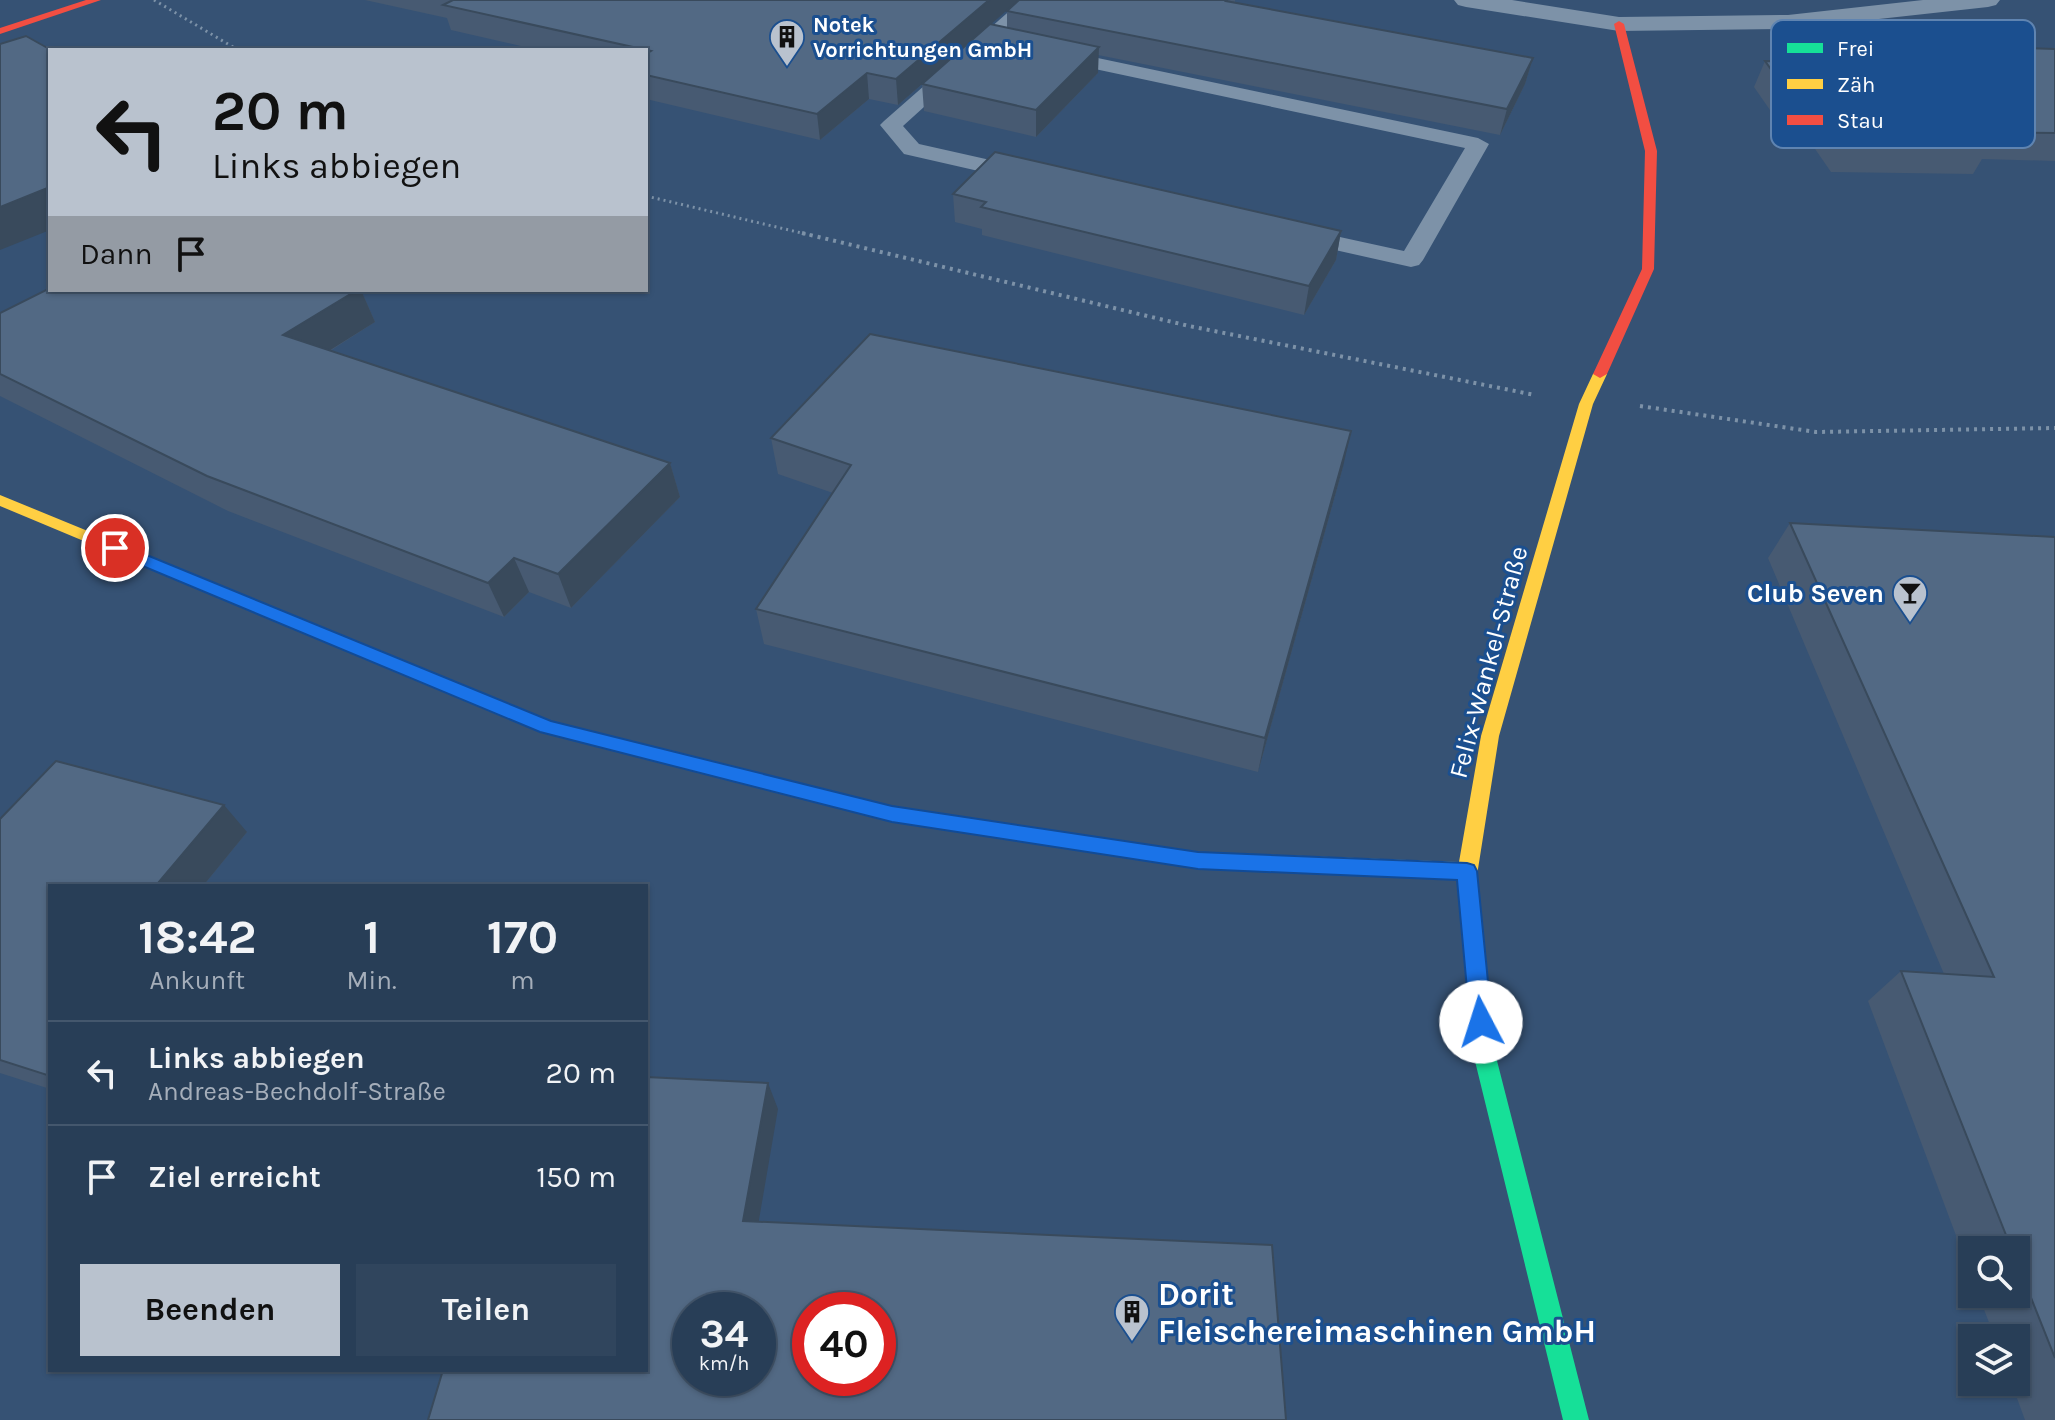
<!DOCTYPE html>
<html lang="de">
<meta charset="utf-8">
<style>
body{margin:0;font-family:Karla,sans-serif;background:#30455d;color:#f1f3f6;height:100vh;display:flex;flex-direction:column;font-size:30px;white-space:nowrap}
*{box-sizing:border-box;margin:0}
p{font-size:26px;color:#a5aeba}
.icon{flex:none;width:44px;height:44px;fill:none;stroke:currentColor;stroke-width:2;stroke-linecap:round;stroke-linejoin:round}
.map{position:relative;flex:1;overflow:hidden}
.details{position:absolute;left:48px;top:884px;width:600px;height:488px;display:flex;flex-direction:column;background:#283e57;border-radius:0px;box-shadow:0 2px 6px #0004,0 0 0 2px #44576d}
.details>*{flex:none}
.hud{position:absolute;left:48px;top:48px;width:600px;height:244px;border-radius:0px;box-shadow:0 2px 6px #0004,0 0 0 2px #44576d;background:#b9c2ce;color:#111;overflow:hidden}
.buttons{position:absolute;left:1958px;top:1236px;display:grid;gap:16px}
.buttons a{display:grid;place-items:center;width:72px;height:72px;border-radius:0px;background:#283e57;box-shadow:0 2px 6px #0004,0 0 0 2px #44576d;font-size:40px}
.speed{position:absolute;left:672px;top:1292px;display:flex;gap:16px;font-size:40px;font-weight:700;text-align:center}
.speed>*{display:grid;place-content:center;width:104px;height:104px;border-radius:50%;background:#283e57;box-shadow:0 2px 6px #0004,0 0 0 2px #44576d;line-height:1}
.speed small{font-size:20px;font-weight:400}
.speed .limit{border:12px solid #d22;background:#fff;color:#111}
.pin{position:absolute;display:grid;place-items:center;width:68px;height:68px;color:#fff;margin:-34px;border:4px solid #fff;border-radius:50%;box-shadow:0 2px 8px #0007}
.me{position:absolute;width:88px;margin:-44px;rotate:355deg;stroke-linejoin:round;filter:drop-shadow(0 0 6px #0008)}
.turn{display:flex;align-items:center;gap:28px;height:168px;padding:0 32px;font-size:36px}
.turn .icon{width:104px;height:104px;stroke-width:2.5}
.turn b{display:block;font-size:56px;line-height:68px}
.then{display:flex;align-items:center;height:76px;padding:0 32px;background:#0003;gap:16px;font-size:30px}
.eta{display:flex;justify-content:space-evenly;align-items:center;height:136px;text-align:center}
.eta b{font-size:48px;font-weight:700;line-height:56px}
.action{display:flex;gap:16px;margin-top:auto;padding:16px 32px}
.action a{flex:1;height:92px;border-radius:0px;background:#b9c2ce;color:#111;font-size:32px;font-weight:700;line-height:92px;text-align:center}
.action a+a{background:#30455d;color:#f1f3f6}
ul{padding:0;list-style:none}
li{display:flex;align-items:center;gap:24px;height:104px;padding:0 32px;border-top:2px solid #44576d}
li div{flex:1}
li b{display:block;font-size:30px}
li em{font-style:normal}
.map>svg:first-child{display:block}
</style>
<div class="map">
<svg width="2055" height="1420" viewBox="0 0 2055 1420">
<rect width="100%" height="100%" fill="#365274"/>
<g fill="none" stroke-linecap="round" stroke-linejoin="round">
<g stroke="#7d92a8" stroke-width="3" stroke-dasharray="2 4" stroke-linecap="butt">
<path d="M 154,0 L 238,50"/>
<path d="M 646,196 L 810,235"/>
</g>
<g stroke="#7d92a8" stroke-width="4" stroke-dasharray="3 5" stroke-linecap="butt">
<path d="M 802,233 L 1189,326 L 1535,395"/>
<path d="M 1640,406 L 1816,432 L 2055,428"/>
</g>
<g fill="#7d92a8" fill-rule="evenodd">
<path d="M 1022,0 L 1042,0 L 903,126 L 919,144 L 1035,170 L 1038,175 L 1035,180 L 1027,182 L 904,154 L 880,125 L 884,121 Z"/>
<path d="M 1055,49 L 1478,138 L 1489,144 L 1423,260 L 1419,265 L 1411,267 L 1286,239 L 1282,234 L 1286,229 L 1294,227 L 1404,251 L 1465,148 L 1048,59 L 1045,55 L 1048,51 Z"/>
</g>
<path fill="#7d92a8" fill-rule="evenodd" d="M 1454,0 L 1512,0 L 1619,17 L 1788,15 L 1923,0 L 2000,0 L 1996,5 L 1988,7 L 1788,29 L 1619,31 L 1466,7 L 1458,5 Z"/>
<path fill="#16e098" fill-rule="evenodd" d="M 1468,873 L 1475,876 L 1478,882 L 1495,1053 L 1589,1420 L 1563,1420 L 1473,1053 L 1458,882 L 1461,876 Z"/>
<g fill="#ffcf43" fill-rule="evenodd">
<path d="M 1600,370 L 1607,374 L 1593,404 L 1499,736 L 1475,888 L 1468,891 L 1461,888 L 1458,879 L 1198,868 L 1155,861 L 1152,855 L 1155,849 L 1162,847 L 1198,852 L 1459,862 L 1481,736 L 1579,404 L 1593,374 Z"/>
<path d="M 0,495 L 551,721 L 573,727 L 576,732 L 573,737 L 567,739 L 541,732 L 0,506 Z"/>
</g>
<g fill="#f24e42" fill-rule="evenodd">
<path d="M 86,0 L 101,0 L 0,34 L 0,28 Z"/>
<path d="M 1619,21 L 1624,24 L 1657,151 L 1654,269 L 1607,374 L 1600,378 L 1593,374 L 1642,269 L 1645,151 L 1614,24 Z"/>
<path d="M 567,725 L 892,806 L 1162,847 L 1169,849 L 1172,855 L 1169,861 L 1162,863 L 892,822 L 561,737 L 558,732 L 561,727 Z"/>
</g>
</g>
<g fill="#475a72">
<path d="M 365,0 L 1019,0 L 990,24 L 1007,28 L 1007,11 L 1019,0 L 1235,0 L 1235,3 L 1533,58 L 1525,84 L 1500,135 L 1098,55 L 1098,73 L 1036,137 L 924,111 L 922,84 L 986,29 L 898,105 L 869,99 L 820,140 L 646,99 L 646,50 L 538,50 L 451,30 L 447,18 Z"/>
<path d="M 2023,48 L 2055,49 L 2055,161 L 1982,159 L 1973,174 L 1831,172 L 1813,146 L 1795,146 L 1754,87 L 1765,61 L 2012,66 Z"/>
<path d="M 953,194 L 1341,231 L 1336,260 L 1304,315 L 982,235 L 982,229 L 955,222 Z"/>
<path d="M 50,290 L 361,290 L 375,322 L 330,351 L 670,463 L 680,497 L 571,608 L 529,592 L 504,617 L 228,511 L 0,396 L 0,313 Z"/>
<path d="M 771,438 L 1343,467 L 1258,772 L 764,644 L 756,609 L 833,493 L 778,474 Z"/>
<path d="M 1790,523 L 2055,537 L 2055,1420 L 2025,1420 L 2011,1382 L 2016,1382 L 2016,1338 L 1995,1338 L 1978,1294 L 2016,1294 L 2016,1250 L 1972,1250 L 1972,1278 L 1868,1001 L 1901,971 L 1944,974 L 1768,558 Z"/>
<path d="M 0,819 L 247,832 L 203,886 L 50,886 L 50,1089 L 0,1073 Z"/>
</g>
<g fill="#394a5c">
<path d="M 989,0 L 1019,0 L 898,105 L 896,79 Z"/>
<path d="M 1099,47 L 1098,73 L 1036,137 L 1036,110 Z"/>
<path d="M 1533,58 L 1525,84 L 1500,135 L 1507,109 Z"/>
<path d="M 867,73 L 869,99 L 820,140 L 817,114 Z"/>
<path d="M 50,187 L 50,230 L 0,250 L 0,207 Z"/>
<path d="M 1341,231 L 1336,260 L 1304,315 L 1309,286 Z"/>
<path d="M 357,290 L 361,290 L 375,322 L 300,369 L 283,335 Z"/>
<path d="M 1351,431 L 1343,467 L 1258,772 L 1265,738 Z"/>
<path d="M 670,463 L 680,497 L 571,608 L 558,574 Z"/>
<path d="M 514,558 L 529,592 L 504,617 L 488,583 Z"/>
<path d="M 224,805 L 247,832 L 203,886 L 161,886 L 158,883 Z"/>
<path d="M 768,1083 L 778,1109 L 755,1243 L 743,1221 Z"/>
</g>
<g fill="#526984" stroke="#394a5c" stroke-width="2" fill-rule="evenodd">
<path d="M 453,0 L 989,0 L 896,79 L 867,73 L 817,114 L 646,75 L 646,54 L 651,51 L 443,5 Z"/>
<path d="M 1019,0 L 1227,0 L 1226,1 L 1533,58 L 1507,109 L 1007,11 Z"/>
<path d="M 990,24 L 1099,47 L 1036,110 L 922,84 Z"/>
<path d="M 26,36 L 51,50 L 50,187 L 0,207 L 0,44 Z"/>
<path d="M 2023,48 L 2055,49 L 2055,133 L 1975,132 L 1989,147 L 1845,144 L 1826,119 L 1807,119 L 1765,61 L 2020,66 Z"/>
<path d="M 995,152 L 1341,231 L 1309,286 L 981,207 L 986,202 L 953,194 Z"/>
<path d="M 50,288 L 50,290 L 357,290 L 283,335 L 670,463 L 558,574 L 514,558 L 488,583 L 207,476 L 0,374 L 0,313 Z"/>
<path d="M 870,334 L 1351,431 L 1265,738 L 756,609 L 851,465 L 771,438 Z"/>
<path d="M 1790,523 L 2055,537 L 2055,1358 L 2016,1260 L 2016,1250 L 2012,1250 L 1901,971 L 1994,977 Z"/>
<path d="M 56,761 L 224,805 L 158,883 L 167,886 L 50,886 L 50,1076 L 0,1060 L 0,819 Z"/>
<path d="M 646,1077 L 768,1083 L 743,1221 L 1272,1245 L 1286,1420 L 428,1420 L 443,1370 L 646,1370 ZM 690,1310 L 758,1310 L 758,1378 L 690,1378 ZM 810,1310 L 878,1310 L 878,1378 L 810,1378 Z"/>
</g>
<path fill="#1a73e8" stroke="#114b97" stroke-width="2" d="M 115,542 L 551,721 L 892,806 L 1198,852 L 1467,863 L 1474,865 L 1477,871 L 1492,1022 L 1489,1030 L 1481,1033 L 1473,1030 L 1470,1022 L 1457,880 L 1198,869 L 892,822 L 540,732 L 109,552 L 107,548 Z"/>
<defs>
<symbol id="building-pin" viewBox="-11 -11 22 30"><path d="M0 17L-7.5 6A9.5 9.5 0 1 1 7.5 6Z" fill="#b9c2ce" stroke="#1b4f8f"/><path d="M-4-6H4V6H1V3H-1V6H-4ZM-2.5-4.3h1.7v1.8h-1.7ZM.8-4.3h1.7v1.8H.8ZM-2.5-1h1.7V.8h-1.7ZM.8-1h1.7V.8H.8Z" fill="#111"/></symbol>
<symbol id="bar-pin" viewBox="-11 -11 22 30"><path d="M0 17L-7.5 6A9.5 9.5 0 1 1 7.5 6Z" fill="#b9c2ce" stroke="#1b4f8f"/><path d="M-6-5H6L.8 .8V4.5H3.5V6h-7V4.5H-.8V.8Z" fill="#111"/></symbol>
</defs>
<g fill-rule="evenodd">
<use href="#building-pin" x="767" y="17" width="40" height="54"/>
<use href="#bar-pin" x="1890" y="573" width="40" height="54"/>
<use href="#building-pin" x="1112" y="1292" width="40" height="54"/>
</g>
<g text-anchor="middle" stroke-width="6" stroke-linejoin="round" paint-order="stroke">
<g font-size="22" font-weight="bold" fill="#fff" stroke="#1b4f8f" text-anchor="start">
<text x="813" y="32">Notek<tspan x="813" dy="25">Vorrichtungen GmbH</tspan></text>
</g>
<g font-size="26" font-weight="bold" fill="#fff" stroke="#1b4f8f" text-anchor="end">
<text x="1884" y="602">Club Seven</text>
</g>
<g font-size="26" fill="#fff" stroke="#1b4f8f">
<text transform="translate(1488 662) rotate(-75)" y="9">Felix-Wankel-Straße</text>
</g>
<g font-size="32" font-weight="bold" fill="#fff" stroke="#1b4f8f" text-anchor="start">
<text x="1158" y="1305">Dorit<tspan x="1158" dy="37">Fleischereimaschinen GmbH</tspan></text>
</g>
</g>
<rect x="1771" y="20" width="264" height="128" rx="12" fill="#1b4f8f" stroke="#5f84b1" stroke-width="2"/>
<rect x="1787" y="43" width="36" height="10" fill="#16e098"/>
<rect x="1787" y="79" width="36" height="10" fill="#ffcf43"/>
<rect x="1787" y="115" width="36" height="10" fill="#f24e42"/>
<g font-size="22" fill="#fff">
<text x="1837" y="56">Frei</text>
<text x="1837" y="92">Zäh</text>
<text x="1837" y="128">Stau</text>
</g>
</svg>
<div class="buttons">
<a><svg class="icon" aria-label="search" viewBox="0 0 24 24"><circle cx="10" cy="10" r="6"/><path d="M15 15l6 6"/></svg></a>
<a><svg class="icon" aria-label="layers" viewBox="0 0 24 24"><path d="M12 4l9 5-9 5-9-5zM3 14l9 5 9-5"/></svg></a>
</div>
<div class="speed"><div>34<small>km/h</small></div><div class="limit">40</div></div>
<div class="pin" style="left:115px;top:548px;background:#d93025"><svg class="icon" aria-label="arrive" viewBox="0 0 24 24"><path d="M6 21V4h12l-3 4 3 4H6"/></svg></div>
<svg class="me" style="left:1481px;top:1022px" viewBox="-20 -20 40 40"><circle r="19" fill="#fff"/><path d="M0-13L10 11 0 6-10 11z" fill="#1a73e8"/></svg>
<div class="hud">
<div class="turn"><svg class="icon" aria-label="left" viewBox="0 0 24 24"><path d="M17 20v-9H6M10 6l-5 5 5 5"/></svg><div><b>20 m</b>Links abbiegen</div></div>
<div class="then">Dann<svg class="icon" aria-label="arrive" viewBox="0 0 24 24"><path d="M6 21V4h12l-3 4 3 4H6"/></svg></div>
</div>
<section class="details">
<div class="eta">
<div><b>18:42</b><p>Ankunft</p></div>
<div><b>1</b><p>Min.</p></div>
<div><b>170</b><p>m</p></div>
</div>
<ul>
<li><svg class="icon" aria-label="left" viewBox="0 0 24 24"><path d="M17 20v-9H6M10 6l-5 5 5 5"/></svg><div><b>Links abbiegen</b><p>Andreas-Bechdolf-Straße</p></div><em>20 m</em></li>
<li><svg class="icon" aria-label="arrive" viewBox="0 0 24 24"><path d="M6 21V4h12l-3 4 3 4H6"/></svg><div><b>Ziel erreicht</b></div><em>150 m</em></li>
</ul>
<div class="action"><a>Beenden</a><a>Teilen</a></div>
</section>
</div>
